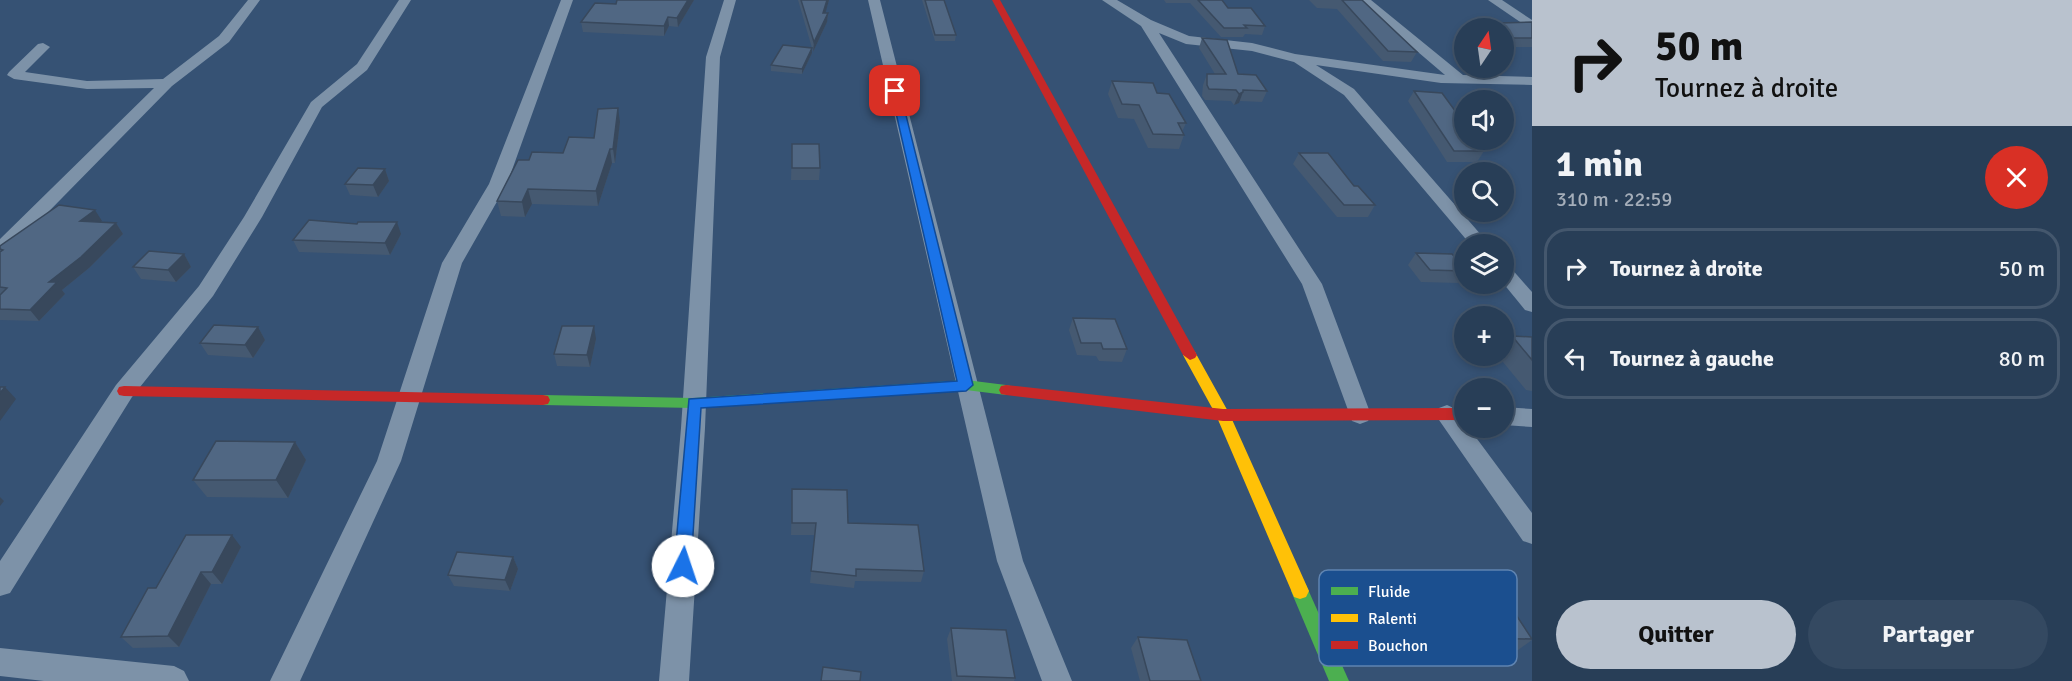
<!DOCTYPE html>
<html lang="fr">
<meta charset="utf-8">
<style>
body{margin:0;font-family:Signika,sans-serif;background:#344961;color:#f1f3f6;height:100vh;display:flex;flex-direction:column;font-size:22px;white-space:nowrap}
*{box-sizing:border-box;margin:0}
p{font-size:20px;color:#a5aeba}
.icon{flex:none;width:33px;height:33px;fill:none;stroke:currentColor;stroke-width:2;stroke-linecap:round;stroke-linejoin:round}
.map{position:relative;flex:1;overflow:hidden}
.details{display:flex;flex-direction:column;background:#283e57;width:540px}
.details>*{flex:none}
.top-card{background:#b9c2ce;color:#111;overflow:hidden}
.needle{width:39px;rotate:13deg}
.controls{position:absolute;left:1454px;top:18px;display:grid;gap:12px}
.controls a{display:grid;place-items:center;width:60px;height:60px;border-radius:50%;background:#283e57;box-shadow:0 3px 9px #0003,0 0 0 2px #44576d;font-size:30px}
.pin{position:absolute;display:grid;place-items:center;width:51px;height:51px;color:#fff;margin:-26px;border-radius:12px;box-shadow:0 3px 9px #0006}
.me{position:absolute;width:66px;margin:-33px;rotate:4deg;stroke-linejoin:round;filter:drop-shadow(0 0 4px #0008)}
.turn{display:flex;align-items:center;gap:21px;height:126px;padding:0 24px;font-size:27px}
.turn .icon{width:78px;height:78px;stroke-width:2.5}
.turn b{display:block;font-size:42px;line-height:51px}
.round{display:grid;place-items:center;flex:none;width:63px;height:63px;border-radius:32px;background:#344961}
.headline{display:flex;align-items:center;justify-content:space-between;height:102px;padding:0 24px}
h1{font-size:36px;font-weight:700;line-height:45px}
.action{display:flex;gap:12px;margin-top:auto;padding:12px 24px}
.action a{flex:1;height:69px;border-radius:36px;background:#b9c2ce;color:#111;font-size:24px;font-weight:700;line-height:69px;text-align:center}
.action a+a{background:#344961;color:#f1f3f6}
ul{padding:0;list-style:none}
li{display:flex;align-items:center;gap:18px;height:81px;margin:0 12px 9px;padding:0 12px;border:3px solid #44576d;border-radius:24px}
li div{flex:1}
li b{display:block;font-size:22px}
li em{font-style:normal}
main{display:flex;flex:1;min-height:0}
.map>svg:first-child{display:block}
</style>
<main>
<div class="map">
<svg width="1532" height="681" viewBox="0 0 1532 681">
<rect width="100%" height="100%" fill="#365274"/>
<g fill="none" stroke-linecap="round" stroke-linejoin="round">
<g fill="#7d92a8" fill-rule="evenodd">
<path d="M 248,0 L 260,0 L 229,42 L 172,86 L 7,254 L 0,256 L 0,239 L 154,88 L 87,89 L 14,79 L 7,75 L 9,72 L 38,44 L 43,43 L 50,47 L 25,72 L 87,81 L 163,79 L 219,36 Z"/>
<path d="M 399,0 L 411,0 L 367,70 L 322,107 L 262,217 L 213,296 L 132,397 L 10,593 L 0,596 L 0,561 L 116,385 L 199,286 L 244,217 L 311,102 L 357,64 Z"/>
<path d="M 561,0 L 573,0 L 507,184 L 462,263 L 401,461 L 300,681 L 270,681 L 377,461 L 442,263 L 489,184 Z"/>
<path d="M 724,0 L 736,0 L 720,57 L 705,428 L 689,681 L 659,681 L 681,428 L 706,57 Z"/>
<path d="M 868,0 L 880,0 L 1023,561 L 1072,681 L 1042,681 L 997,561 Z"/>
<path d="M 1102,0 L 1117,0 L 1151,20 L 1189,36 L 1252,43 L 1295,54 L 1445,75 L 1357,0 L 1371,0 L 1463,75 L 1532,77 L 1532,85 L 1441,83 L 1316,65 L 1354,89 L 1489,244 L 1470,244 L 1344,95 L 1294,62 L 1252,51 L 1186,44 L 1159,33 L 1322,284 L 1371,415 L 1368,421 L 1360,424 L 1352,421 L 1302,284 L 1141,26 Z"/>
<path d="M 1488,0 L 1502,0 L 1532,20 L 1532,30 Z"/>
<path d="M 1503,265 L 1510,267 L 1532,292 L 1532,312 L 1525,310 L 1503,283 Z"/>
<path d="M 1447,405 C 1458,409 1464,416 1464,428 L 1469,428 L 1532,513 L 1532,544 L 1523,541 L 1439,420 L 1436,414 L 1439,408 Z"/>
<path d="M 1503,407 L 1532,409 L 1532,427 L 1503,425 Z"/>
<path d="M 0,648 L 174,666 L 184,671 L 189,681 L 44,681 L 0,676 Z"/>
</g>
<g fill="#4caf50" fill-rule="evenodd">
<path d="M 966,380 L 1006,385 L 1011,386 L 1013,390 L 1011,394 L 1006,395 L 966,390 L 694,408 L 543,405 L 538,404 L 536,400 L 538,396 L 543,395 L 694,398 Z"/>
<path d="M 1300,583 L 1306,585 L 1349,681 L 1329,681 L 1291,591 L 1294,585 Z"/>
</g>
<path fill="#ffc107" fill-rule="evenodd" d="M 1190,350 L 1195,352 L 1230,415 L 1309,591 L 1306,597 L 1300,599 L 1294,597 L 1216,415 L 1183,355 Z"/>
<g fill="#c62828" fill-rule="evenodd">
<path d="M 992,0 L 1000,0 L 1197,355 L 1195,358 L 1190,360 L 1183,355 Z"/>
<path d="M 1006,385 L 1223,409 L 1464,408 L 1464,420 L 1223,421 L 1006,395 L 1001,394 L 999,390 L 1001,386 Z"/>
<path d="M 124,386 L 543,395 L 548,396 L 550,400 L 548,404 L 543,405 L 124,396 L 119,395 L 117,391 L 119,387 Z"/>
</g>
</g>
<g fill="#455971">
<path d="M 617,0 L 694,0 L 678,27 L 669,26 L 664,36 L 583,32 L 581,22 L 616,4 Z"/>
<path d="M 798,0 L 829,0 L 825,13 L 828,13 L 827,22 L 813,52 L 812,48 L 812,53 L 802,74 L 771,71 L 771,65 L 812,48 Z"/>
<path d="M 922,0 L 944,0 L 956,35 L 955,41 L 935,41 Z"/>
<path d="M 1164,0 L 1222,0 L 1228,8 L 1265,26 L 1262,35 L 1245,34 L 1243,37 L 1221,37 L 1190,3 L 1166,3 Z"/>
<path d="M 1309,0 L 1362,0 L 1417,52 L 1411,62 L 1383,61 L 1337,9 L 1317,8 Z"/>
<path d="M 1532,22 L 1532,47 L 1503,47 L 1503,28 L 1497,28 L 1500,23 Z"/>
<path d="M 1202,38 L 1238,74 L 1267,91 L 1262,102 L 1240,101 L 1239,103 L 1234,105 L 1231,101 L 1205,100 L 1202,96 L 1203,85 L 1207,74 L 1215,74 L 1199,48 Z"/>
<path d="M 1112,81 L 1157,93 L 1186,123 L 1182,132 L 1184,135 L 1179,149 L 1148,148 L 1134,119 L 1118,118 L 1108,94 Z"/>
<path d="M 1414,91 L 1484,151 L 1477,162 L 1447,162 L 1408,101 Z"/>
<path d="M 620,122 L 615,163 L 612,163 L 598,206 L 532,204 L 525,217 L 501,216 L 497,201 L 529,160 L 563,153 L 594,138 Z"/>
<path d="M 792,144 L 820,168 L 819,180 L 791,180 Z"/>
<path d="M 1299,153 L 1354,186 L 1375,205 L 1368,217 L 1337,217 L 1293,164 Z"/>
<path d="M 385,169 L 389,181 L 378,197 L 350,195 L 345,184 Z"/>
<path d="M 102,221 L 101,222 L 116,223 L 123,234 L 89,268 L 62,290 L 65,294 L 39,321 L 0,320 L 0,246 Z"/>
<path d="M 357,224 L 401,234 L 390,255 L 299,252 L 293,240 Z"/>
<path d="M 1416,253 L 1464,267 L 1464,275 L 1458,283 L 1421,282 L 1408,265 Z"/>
<path d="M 184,254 L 191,267 L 176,282 L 141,279 L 133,267 Z"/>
<path d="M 1073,318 L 1127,349 L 1122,362 L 1099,361 L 1096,356 L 1077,355 L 1069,330 Z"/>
<path d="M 258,327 L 265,340 L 253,358 L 208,355 L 200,343 Z"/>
<path d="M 1512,336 L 1532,337 L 1532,391 L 1526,390 L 1498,356 L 1503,356 L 1503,346 Z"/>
<path d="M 596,339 L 590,367 L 557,366 L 554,354 Z"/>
<path d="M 295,442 L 306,460 L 288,498 L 207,497 L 193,480 Z"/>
<path d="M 792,489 L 924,571 L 921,582 L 855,581 L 854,588 L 810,583 L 815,535 L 791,535 Z"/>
<path d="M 241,547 L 222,584 L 211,584 L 179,647 L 133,648 L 121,637 L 156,588 Z"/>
<path d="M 513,557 L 518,569 L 510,591 L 454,586 L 448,575 Z"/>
<path d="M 1448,591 L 1532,640 L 1518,650 L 1463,649 L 1435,603 Z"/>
<path d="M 951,628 L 1015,678 L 1014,681 L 952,681 L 947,639 Z"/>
<path d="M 1138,637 L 1201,681 L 1140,681 L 1131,648 Z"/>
</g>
<g fill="#38485c">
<path d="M 688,0 L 694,0 L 678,27 L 677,18 Z"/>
<path d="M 827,0 L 829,0 L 823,22 L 823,13 Z"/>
<path d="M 828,13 L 827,22 L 813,52 L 814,42 Z"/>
<path d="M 668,17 L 669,26 L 664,36 L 664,26 Z"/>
<path d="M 812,48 L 812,53 L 802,74 L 802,69 Z"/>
<path d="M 1243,92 L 1239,103 L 1234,105 L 1239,94 Z"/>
<path d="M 618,108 L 620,122 L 615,163 L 613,149 Z"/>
<path d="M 610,149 L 612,163 L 598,206 L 596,191 Z"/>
<path d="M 385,169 L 389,181 L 378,197 L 373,185 Z"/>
<path d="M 528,189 L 532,204 L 525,217 L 522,202 Z"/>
<path d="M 95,210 L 102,221 L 88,232 L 80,221 Z"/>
<path d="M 397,222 L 401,234 L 390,255 L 385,243 Z"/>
<path d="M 116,223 L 123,234 L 89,268 L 62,290 L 65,294 L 39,321 L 30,310 L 49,282 Z"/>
<path d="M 184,254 L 191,267 L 176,282 L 168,270 Z"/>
<path d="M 594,326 L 596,339 L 590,367 L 587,355 Z"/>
<path d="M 258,327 L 265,340 L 253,358 L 245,345 Z"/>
<path d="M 5,387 L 16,399 L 0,421 L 0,393 Z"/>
<path d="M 295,442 L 306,460 L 288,498 L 276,480 Z"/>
<path d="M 0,497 L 4,501 L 0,506 Z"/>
<path d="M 232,535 L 241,547 L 222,584 L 212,572 Z"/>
<path d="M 513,557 L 518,569 L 510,591 L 505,580 Z"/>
<path d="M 201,572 L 211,584 L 179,647 L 168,636 Z"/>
</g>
<g fill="#506783" stroke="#38485c" stroke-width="1.5">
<path d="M 617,0 L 688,0 L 677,18 L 668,17 L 664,26 L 581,22 L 595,3 L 616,4 Z"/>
<path d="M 801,0 L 827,0 L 823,13 L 828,13 L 814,42 Z"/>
<path d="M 925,0 L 944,0 L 956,35 L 935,35 Z"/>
<path d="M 1198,0 L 1222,0 L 1228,8 L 1251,8 L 1265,26 L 1244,25 L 1247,28 L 1224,28 Z"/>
<path d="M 1342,0 L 1362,0 L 1417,52 L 1388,51 Z"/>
<path d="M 1532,22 L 1532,38 L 1503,38 L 1503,28 L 1501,28 L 1500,23 Z"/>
<path d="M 1202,38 L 1227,40 L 1238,74 L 1256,75 L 1267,91 L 1243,90 L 1243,92 L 1239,94 L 1236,90 L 1209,89 L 1207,85 L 1207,74 L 1226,74 Z"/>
<path d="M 783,45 L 812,48 L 802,69 L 771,65 Z"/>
<path d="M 1112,81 L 1153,83 L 1157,93 L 1169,94 L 1186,123 L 1178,123 L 1184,135 L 1153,134 L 1139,105 L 1122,104 Z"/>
<path d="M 1414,91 L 1442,93 L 1464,123 L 1464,140 L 1476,140 L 1484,151 L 1454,151 Z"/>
<path d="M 618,108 L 613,149 L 610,149 L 596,191 L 528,189 L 522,202 L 497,201 L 518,160 L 529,160 L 532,152 L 563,153 L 569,137 L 594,138 L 598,109 Z"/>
<path d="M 792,144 L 819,144 L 820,168 L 792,168 Z"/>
<path d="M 1299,153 L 1328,153 L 1354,186 L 1358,186 L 1375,205 L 1344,205 Z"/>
<path d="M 358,168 L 385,169 L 373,185 L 345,184 Z"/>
<path d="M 59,205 L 95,210 L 80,221 L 116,223 L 81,257 L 49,282 L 57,282 L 30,310 L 0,309 L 0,295 L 7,288 L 0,287 L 0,252 L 3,250 L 0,249 L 0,246 Z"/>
<path d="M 309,220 L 357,224 L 358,222 L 397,222 L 385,243 L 293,240 Z"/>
<path d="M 149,251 L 184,254 L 168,270 L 133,267 Z"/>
<path d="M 1416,253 L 1452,254 L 1464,267 L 1464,271 L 1430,270 Z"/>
<path d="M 1073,318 L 1115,319 L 1127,349 L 1103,349 L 1101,343 L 1081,343 Z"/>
<path d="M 214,325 L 258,327 L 245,345 L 200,343 Z"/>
<path d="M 562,326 L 594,326 L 587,355 L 554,354 Z"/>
<path d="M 1512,336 L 1532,337 L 1532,360 Z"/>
<path d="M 0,387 L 5,387 L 0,393 Z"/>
<path d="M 216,441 L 295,442 L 276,480 L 193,480 Z"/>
<path d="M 792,489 L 847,490 L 848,523 L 918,525 L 924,571 L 856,569 L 856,576 L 811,571 L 816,523 L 792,523 Z"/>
<path d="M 186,535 L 232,535 L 212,572 L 201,572 L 168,636 L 121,637 L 148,588 L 156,588 Z"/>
<path d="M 457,552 L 513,557 L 505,580 L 448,575 Z"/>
<path d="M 1448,591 L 1501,592 L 1532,639 L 1477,638 Z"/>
<path d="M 951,628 L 1006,630 L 1015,678 L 957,676 Z"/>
<path d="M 1138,637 L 1187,640 L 1201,681 L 1150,681 Z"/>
<path d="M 823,667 L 861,672 L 860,681 L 821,681 Z"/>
</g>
<path fill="#1a73e8" stroke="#114b97" stroke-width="1.5" d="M 892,89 L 900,91 L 973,385 L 966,391 L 701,408 L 691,566 L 689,571 L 683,574 L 677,571 L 674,566 L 689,399 L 957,381 L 891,91 Z"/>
<rect x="1319" y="570" width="198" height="96" rx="9" fill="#1b4f8f" stroke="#5f84b1" stroke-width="1.5"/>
<rect x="1331" y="587" width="27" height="8" fill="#4caf50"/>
<rect x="1331" y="614" width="27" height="8" fill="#ffc107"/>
<rect x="1331" y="641" width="27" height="8" fill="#c62828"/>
<g font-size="16" fill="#fff">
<text x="1368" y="597">Fluide</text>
<text x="1368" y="624">Ralenti</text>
<text x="1368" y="651">Bouchon</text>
</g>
</svg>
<div class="controls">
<a><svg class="needle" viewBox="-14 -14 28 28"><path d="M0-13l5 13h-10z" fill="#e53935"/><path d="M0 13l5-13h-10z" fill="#a5aeba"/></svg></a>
<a><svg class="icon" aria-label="sound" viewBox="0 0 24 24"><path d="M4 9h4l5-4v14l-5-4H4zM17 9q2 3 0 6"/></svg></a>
<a><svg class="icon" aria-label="search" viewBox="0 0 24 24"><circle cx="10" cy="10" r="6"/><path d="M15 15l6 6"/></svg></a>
<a><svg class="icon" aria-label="layers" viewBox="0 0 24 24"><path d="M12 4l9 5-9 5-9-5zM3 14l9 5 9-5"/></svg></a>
<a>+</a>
<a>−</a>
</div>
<div class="pin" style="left:895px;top:91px;background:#d93025"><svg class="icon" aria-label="arrive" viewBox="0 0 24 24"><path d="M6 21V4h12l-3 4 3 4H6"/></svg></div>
<svg class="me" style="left:683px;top:566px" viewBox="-20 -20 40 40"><circle r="19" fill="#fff"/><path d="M0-13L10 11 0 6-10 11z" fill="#1a73e8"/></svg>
</div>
<section class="details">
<div class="top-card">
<div class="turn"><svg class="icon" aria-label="right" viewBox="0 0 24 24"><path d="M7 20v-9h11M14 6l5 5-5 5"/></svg><div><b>50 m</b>Tournez à droite</div></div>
</div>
<div class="headline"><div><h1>1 min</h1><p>310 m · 22:59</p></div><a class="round" style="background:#d93025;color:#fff"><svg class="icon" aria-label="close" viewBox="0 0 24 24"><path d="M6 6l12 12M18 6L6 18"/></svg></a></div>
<ul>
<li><svg class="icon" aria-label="right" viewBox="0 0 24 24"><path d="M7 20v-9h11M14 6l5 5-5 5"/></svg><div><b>Tournez à droite</b></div><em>50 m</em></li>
<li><svg class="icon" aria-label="left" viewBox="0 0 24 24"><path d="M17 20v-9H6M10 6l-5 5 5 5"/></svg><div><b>Tournez à gauche</b></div><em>80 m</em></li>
</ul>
<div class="action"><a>Quitter</a><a>Partager</a></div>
</section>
</main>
